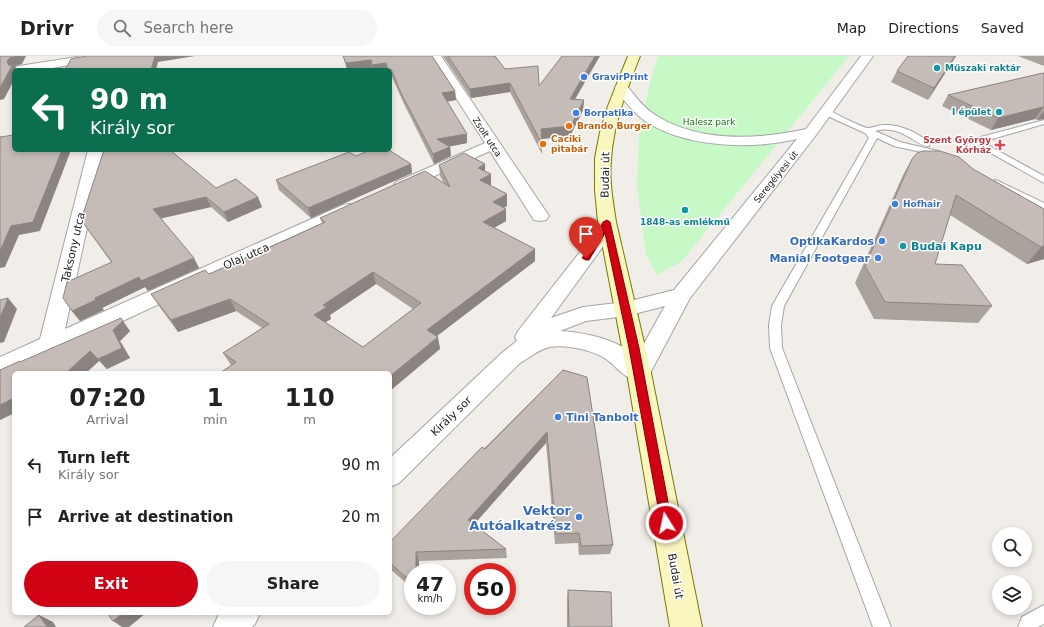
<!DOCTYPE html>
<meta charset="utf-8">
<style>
body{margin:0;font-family:"DejaVu Sans",sans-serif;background:#f6f6f6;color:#222;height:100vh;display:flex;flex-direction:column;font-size:15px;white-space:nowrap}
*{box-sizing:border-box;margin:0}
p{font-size:13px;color:#767676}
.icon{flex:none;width:22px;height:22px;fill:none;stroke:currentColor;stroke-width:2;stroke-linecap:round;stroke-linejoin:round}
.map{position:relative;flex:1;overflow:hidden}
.panel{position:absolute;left:12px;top:315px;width:380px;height:244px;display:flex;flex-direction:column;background:#fff;border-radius:6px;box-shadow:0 2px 6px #0003}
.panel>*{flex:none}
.banner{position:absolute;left:12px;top:12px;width:380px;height:84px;border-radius:6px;box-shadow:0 2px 6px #0003;background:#0b6e4f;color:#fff;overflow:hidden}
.fabs{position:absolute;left:992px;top:471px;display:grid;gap:8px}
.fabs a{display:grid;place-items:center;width:40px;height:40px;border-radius:50%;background:#fff;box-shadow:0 2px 6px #0003;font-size:20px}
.speed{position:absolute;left:404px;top:507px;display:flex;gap:8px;font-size:20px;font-weight:700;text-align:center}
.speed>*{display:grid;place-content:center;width:52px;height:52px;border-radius:50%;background:#fff;box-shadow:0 2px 6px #0003;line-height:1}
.speed small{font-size:10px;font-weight:400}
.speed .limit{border:6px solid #d22;background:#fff;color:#111}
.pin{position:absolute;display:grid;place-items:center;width:34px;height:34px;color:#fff;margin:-41px -17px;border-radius:50% 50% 50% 0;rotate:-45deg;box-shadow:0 0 4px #0007}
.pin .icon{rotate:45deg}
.me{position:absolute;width:44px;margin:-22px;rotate:350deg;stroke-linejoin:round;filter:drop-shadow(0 0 3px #0008)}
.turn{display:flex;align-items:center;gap:14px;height:84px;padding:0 12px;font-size:18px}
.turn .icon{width:52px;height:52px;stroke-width:2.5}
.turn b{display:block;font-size:28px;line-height:34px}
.eta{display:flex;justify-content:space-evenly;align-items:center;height:68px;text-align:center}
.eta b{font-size:24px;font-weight:800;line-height:28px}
.button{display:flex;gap:8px;margin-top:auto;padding:8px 12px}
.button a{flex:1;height:46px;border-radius:24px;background:#d00213;color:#fff;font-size:16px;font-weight:800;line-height:46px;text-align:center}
.button a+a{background:#f6f6f6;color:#222}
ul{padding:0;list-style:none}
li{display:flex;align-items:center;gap:12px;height:52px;padding:0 12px}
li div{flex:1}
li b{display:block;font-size:15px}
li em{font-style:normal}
header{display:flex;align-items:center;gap:24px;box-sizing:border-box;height:56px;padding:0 20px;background:#fff;border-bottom:1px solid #e0e0e0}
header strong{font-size:19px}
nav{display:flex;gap:22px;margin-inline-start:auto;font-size:14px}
.search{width:280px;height:36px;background:#f6f6f6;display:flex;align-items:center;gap:10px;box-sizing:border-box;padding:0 14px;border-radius:22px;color:#767676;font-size:15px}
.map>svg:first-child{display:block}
</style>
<header>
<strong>Drivr</strong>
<div class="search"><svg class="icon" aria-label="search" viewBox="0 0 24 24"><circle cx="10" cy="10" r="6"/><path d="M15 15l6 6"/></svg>Search here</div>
<nav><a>Map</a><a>Directions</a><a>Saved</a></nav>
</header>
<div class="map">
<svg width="1044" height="571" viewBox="0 0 1044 571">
<rect width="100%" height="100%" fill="#f1ede8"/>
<path fill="#c6f9c6" d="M 658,0 L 849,0 L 682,205 L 657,219 L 646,199 L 637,129 L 639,80 L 648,35 Z"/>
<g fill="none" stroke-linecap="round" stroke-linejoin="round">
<defs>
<g id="lane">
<path d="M 823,54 L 829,54 C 836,58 863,72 868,72 C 873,72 878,69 883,69 C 900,68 916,76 929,86 L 929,90 C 918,92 901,67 875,75 L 900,86 L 938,95 L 939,97 L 935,99 L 894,90 L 877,82 L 784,250 L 781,269 L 782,292 L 891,571 L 873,571 L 770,292 L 769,269 L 772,250 L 869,82 L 865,77 L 823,58 Z"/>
<path d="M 1044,64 L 1044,68 L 982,86 L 1044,120 L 1044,127 L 973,87 L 977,82 Z"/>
<path d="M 996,124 L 1044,147 L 1044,154 L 993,129 L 992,127 L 993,125 Z"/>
<path d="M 1044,549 L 1044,568 L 1038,571 L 1018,571 L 1022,561 Z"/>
</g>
<g id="street">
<path d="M 83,0 L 111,0 L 109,2 L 105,3 L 41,14 L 14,14 L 14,16 L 13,14 L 15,11 L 19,10 Z"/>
<path d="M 429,0 L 441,0 L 549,160 L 546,164 L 540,165 L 534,164 L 490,95 L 408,132 L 402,134 L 396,132 L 394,129 L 396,126 L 485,87 Z"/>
<path d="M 861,0 L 873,0 L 816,79 L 690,242 L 647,323 C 628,329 620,313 606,303 C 593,294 565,288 550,291 C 539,293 529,302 520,307 L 399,427 L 390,431 L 390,402 L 504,295 L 517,285 L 515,281 L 518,275 L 587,187 L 601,162 L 607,161 L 613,162 L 616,166 L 604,189 L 551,262 L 583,251 L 626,246 L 674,234 L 797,83 C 750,94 681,92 641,62 C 632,54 624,44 616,35 L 615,32 L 616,29 L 626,29 C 634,38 641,49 651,56 C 694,87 757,84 806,73 ZM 665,250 L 636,302 C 631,298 626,293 621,290 C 604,281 580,276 560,275 L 586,265 L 626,260 Z"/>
<path d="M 88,94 L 104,94 L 65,273 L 343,149 L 349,148 L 355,149 L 358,153 L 355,157 L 58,295 L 0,320 L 0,301 L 40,283 Z"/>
<path d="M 220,557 L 260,557 L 255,568 L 252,571 L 213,571 L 218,560 Z"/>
</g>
<path id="secondary" d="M 628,0 L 640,0 C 627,33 613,68 611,104 C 609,125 613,146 616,166 L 651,317 L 702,571 L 670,571 L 627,317 L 598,166 L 595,134 L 595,102 L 600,76 L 608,50 Z"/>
</defs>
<use href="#lane" stroke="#a5a5a5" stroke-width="2"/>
<use href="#street" stroke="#a5a5a5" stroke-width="2"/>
<use href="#secondary" stroke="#767a06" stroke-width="2"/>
<use href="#lane" fill="#fff" fill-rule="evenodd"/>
<use href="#street" fill="#fff" fill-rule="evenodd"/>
<use href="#secondary" fill="#f9f7bd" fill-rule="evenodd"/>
</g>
<g fill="#aaa29d" fill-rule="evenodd">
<path d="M 343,0 L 432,0 L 455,35 L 456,44 L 447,46 L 467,87 L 450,90 L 451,100 L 434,108 L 403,46 L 392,21 L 390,22 L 390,14 L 372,14 L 372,13 L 364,14 L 347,14 Z"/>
<path d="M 443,0 L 495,0 L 505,13 L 539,30 L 574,43 L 584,44 L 583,54 L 570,80 L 542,83 L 542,98 L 510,36 L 471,42 Z"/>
<path d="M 908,0 L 956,0 L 928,44 L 891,26 L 897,15 Z"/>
<path d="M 1018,0 L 1044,0 L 1044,10 Z"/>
<path d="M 1044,17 L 1044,63 L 1037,64 L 1035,63 L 991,74 L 942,50 L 948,39 Z"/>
<path d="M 356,100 L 411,108 L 412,117 L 311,162 L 279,134 L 276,124 Z"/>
<path d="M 912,103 L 973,113 L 1044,153 L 1044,203 L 1027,208 L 950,159 L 935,208 L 992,250 L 978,267 L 874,263 L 855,227 L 903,119 Z"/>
<path d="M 439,109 L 485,115 L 491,118 L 491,130 L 507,138 L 507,150 L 503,152 L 506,165 L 494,172 L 535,193 L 535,205 L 437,280 L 440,293 L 231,309 L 223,297 L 262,272 L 236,255 L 178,276 L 159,250 L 151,238 L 209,218 L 322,167 L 320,162 L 444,127 L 440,120 ZM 376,228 L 413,253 L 363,291 L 325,266 L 331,263 L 330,259 Z"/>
<path d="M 216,132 L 262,151 L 228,166 L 211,151 L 161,162 L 199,212 L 148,235 L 145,231 L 102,252 L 104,254 L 80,265 L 72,255 L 111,206 L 81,164 Z"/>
<path d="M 130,275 L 120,285 L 130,302 L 107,313 L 99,305 L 86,317 L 14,317 L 14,357 L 0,364 L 0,314 L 21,306 Z"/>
<path d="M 563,314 L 613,489 L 610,498 L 579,499 L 578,487 L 555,488 L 546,387 L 474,468 L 506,493 L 507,502 L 419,505 L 413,516 L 413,533 L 390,513 L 390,486 Z"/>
<path d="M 568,534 L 612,571 L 567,571 L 567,544 Z"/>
</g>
<g fill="#8b8480">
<path d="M 17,0 L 26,0 L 22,8 L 15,10 L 17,14 L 14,14 L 14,24 L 4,43 L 0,44 L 0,32 L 7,5 L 10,2 Z"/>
<path d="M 155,0 L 195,0 L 158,6 L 156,14 L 151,14 Z"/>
<path d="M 595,0 L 600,0 L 570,52 L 570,43 Z"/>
<path d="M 955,0 L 956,0 L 928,44 L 934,32 Z"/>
<path d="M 371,4 L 372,13 L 364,14 L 347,14 L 346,7 Z"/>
<path d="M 386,7 L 387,14 L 373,14 L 372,9 Z"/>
<path d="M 388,13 L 391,13 L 392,21 L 390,22 L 390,14 L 388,14 Z"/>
<path d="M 510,27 L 510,36 L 471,42 L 470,33 Z"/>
<path d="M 455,35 L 456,44 L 443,46 L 442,37 Z"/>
<path d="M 584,44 L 583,54 L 570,80 L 541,83 L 541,73 Z"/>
<path d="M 1043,51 L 1035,63 L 991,74 L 998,62 Z"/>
<path d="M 1044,55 L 1044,63 L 1037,64 Z"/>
<path d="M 467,78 L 467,87 L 438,93 L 437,83 Z"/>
<path d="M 450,91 L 451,100 L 434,108 L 433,98 Z"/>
<path d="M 62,94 L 71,94 L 40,175 L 19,179 L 5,211 L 0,212 L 0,195 L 11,170 Z"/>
<path d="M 411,108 L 412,117 L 311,162 L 308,152 Z"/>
<path d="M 485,108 L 485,120 L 478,112 Z"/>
<path d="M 491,118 L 491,130 L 480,124 Z"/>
<path d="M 507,138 L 507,150 L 493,157 L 493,146 Z"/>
<path d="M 206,141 L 211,151 L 159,163 L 153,153 Z"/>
<path d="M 258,141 L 262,151 L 228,166 L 224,156 Z"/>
<path d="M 506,153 L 506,165 L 483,178 L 483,166 Z"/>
<path d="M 1044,190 L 1044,203 L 1027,208 L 1041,191 Z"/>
<path d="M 535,193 L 535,205 L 429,286 L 427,274 Z"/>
<path d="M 194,202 L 199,212 L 148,235 L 141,225 Z"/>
<path d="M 373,216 L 376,228 L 330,259 L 331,263 L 318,271 L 314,259 L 323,249 Z"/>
<path d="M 139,221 L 145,231 L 102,252 L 104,254 L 80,265 L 72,255 L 95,242 Z"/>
<path d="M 8,242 L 17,253 L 4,286 L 0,287 L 0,262 Z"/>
<path d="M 230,243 L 236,255 L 178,276 L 171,264 Z"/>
<path d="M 121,262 L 130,275 L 120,285 L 130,302 L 107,313 L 98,303 L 113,274 Z"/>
<path d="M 438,281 L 440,293 L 390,335 L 390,320 Z"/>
<path d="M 90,295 L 99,305 L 86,317 L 66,317 Z"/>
<path d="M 14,342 L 14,357 L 0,364 L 0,349 Z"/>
<path d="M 547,376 L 546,387 L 470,473 L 468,464 Z"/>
<path d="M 416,496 L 419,505 L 419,516 L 416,516 Z"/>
<path d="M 123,557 L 146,557 L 129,571 L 122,571 L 113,565 Z"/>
<path d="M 39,559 L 53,566 L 56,571 L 47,571 Z"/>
</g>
<g fill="#c6bcb7" stroke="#8b8480" fill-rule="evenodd">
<path d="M 0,0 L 17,0 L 10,2 L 7,5 L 9,10 L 13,8 L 0,32 Z"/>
<path d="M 86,0 L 155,0 L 151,14 L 65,14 L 71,3 Z"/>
<path d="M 343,0 L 432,0 L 455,35 L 442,37 L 467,78 L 437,83 L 450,91 L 433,98 L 401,37 L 391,13 L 388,13 L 386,7 L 372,9 L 371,4 L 346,7 Z"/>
<path d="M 448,0 L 495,0 L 505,13 L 538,10 L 539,30 L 562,0 L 595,0 L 570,43 L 584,44 L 571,70 L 541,73 L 542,88 L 510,27 L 470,33 Z"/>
<path d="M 908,0 L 955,0 L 934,32 L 897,15 Z"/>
<path d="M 1043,17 L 1044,17 L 1044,51 L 1043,51 L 998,62 L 948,39 Z"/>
<path d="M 14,79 L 14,94 L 62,94 L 33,166 L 11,170 L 0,195 L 0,81 Z"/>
<path d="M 104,94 L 170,94 L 216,132 L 236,123 L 258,141 L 224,156 L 206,141 L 153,153 L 194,202 L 141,225 L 139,221 L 95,242 L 96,244 L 72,255 L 63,242 L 67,226 L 112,206 L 81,164 Z"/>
<path d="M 370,94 L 389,94 L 411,108 L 308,152 L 276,124 L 349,96 L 356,100 Z"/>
<path d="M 923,95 L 940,95 L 959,101 L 973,113 L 1044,153 L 1044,190 L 1041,191 L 956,139 L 935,208 L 962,209 L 992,250 L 885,246 L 865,210 L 912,103 L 917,97 Z"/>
<path d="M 464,97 L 485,108 L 478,112 L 491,118 L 480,124 L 507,138 L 493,146 L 506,153 L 483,166 L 535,193 L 427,274 L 438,281 L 390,320 L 390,317 L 220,317 L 236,306 L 223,297 L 269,268 L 230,243 L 171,264 L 151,238 L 205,214 L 209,218 L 288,183 L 325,166 L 320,162 L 425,115 L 450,131 L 439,109 ZM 373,216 L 421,247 L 363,291 L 314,259 L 327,251 L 323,249 Z"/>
<path d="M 8,242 L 0,262 L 0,244 Z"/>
<path d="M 121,262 L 123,265 L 113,274 L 122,292 L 98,303 L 90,295 L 66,317 L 14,317 L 14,342 L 0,349 L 0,314 L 20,305 L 20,306 Z"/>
<path d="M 563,314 L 587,321 L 613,489 L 581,490 L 579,477 L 556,478 L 547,376 L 468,464 L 506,493 L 416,496 L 416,516 L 413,516 L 413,527 L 390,507 L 390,486 L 482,391 L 485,393 Z"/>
<path d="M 568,534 L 611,536 L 612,571 L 569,571 Z"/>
<path d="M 107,557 L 123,557 L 113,565 Z"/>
<path d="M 39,559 L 47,571 L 24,571 Z"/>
</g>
<path fill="#d00213" stroke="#87010c" d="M 607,164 L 610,166 L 639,292 L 672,467 L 671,471 L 666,472 L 662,471 L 661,467 L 629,292 L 605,177 L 589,204 L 586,204 L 582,202 L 592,189 L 603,166 Z"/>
<g fill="#0f9aa8" stroke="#fff" stroke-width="1.5">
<circle cx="937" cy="12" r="4"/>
<circle cx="999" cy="56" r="4"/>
<circle cx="685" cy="154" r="4"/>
<circle cx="903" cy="190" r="4"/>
</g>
<g fill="#3f7fe0" stroke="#fff" stroke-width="1.5">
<circle cx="584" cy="21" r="4"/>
<circle cx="576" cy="57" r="4"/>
<circle cx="895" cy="148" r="4"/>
<circle cx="882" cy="185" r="4"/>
<circle cx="878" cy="202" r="4"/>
<circle cx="558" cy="361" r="4"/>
<circle cx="579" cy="461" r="4"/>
</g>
<g fill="#e8710a" stroke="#fff" stroke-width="1.5">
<circle cx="569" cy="70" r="4"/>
<circle cx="543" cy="88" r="4"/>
</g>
<path fill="#e0444e" stroke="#fff" stroke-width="1.5" d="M998 83h4v4h4v4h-4v4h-4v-4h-4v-4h4z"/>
<g text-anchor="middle" stroke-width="3" stroke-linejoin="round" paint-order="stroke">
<g font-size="9" font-weight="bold" fill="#0d838f" stroke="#fff" text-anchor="start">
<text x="945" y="15">Műszaki raktár</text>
<text x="991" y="59" text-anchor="end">I épület</text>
<text x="685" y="169" text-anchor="middle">1848-as emlékmű</text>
</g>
<g font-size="9" font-weight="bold" fill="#366cbe" stroke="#fff" text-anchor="start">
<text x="592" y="24">GravirPrint</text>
<text x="584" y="60">Borpatika</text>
<text x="903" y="151">Hofhair</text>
</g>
<g font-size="9" fill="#0d810d" stroke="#fff">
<text x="709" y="69">Halesz park</text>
</g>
<g font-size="9" font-weight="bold" fill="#c56008" stroke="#fff" text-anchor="start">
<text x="577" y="73">Brando Burger</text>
<text x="551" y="86">Caciki<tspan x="551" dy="10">pitabár</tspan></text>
</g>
<g font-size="9" fill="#212121" stroke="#fff">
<text transform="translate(487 81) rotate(57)" y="3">Zsolt utca</text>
<text transform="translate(776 121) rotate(-51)" y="3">Seregélyesi út</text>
</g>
<g font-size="9" font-weight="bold" fill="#be3a42" stroke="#fff" text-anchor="end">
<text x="991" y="87">Szent György<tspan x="991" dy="10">Kórház</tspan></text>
</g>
<g font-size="11" fill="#212121" stroke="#fff">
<text transform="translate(605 119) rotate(-89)" y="4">Budai út</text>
<text transform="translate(73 191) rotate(-77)" y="4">Taksony utca</text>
<text transform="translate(246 200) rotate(-24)" y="4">Olaj utca</text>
<text transform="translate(451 360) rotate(-44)" y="4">Király sor</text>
<text transform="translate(676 520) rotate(80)" y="4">Budai út</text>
</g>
<g font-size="11" font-weight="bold" fill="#366cbe" stroke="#fff" text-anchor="end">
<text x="874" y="189">OptikaKardos</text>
<text x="870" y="206">Manial Footgear</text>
<text x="566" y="365" text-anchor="start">Tini Tanbolt</text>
</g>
<g font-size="11" font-weight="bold" fill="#0d838f" stroke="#fff" text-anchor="start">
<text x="911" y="194">Budai Kapu</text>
</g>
<g font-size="13" font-weight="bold" fill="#366cbe" stroke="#fff" text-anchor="end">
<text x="571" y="459">Vektor<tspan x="571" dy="15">Autóalkatrész</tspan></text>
</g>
</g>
</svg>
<div class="fabs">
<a><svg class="icon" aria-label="search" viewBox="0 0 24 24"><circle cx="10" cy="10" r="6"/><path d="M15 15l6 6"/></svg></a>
<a><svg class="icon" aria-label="layers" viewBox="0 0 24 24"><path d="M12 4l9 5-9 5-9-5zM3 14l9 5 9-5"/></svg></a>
</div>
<div class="speed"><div>47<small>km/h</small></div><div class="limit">50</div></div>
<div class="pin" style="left:586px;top:202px;background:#d93025"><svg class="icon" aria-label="arrive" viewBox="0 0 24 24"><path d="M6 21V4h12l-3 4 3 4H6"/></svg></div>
<svg class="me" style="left:666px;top:467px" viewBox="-20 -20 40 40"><circle r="17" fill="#d00213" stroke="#fff" stroke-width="3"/><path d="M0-11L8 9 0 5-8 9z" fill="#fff"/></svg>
<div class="banner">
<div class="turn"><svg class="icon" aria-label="left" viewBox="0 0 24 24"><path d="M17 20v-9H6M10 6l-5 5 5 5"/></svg><div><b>90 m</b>Király sor</div></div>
</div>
<section class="panel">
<div class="eta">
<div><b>07:20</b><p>Arrival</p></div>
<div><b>1</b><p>min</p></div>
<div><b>110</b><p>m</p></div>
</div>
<ul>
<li><svg class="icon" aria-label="left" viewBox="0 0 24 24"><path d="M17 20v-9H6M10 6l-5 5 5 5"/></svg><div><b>Turn left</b><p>Király sor</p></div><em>90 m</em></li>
<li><svg class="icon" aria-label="arrive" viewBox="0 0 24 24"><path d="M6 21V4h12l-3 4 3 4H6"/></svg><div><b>Arrive at destination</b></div><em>20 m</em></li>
</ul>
<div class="button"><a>Exit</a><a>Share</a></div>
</section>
</div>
